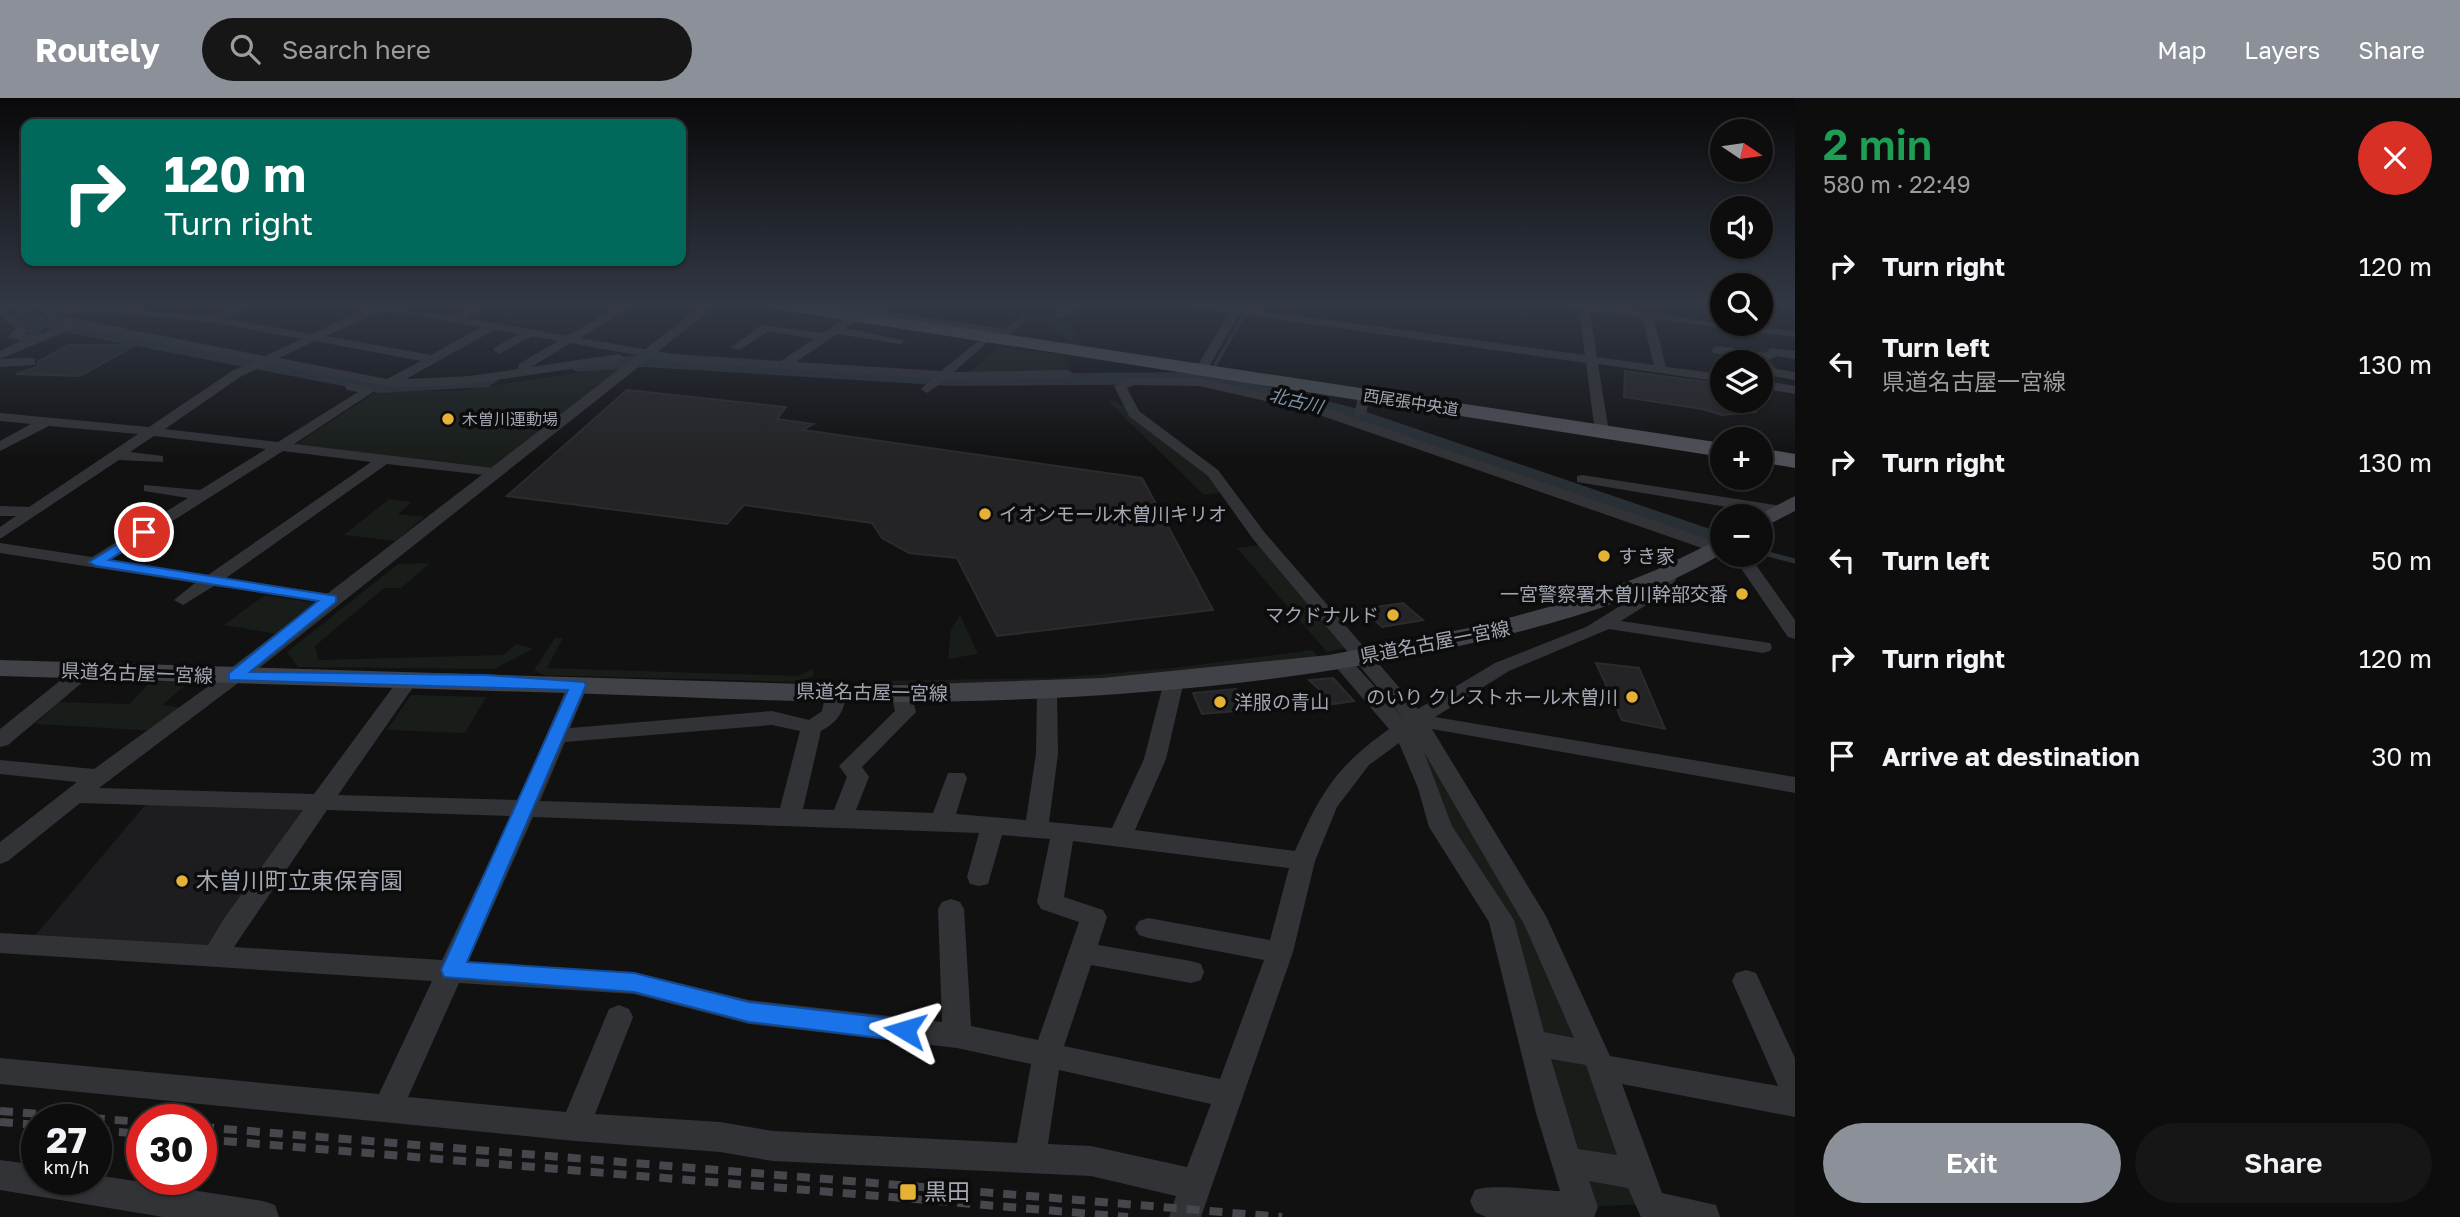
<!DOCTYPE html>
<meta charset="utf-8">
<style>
body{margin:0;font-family:"Golos Text","Noto Sans JP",sans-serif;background:#161617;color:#f1f3f6;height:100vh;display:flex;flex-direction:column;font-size:26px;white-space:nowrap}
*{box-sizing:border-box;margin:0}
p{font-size:23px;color:#9a9c9e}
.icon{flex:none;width:38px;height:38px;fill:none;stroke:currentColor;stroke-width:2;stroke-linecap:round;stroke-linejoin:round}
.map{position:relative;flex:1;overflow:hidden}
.side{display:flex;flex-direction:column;background:#0d0d0e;width:665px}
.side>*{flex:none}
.guide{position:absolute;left:21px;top:21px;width:665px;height:147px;border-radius:14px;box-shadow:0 2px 5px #0004,0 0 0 2px #2d2d2e;background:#00695c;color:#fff;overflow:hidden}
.needle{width:46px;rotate:103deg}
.tools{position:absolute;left:1710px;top:21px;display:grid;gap:14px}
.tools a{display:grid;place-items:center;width:63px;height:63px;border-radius:50%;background:#0d0d0e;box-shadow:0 2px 5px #0004,0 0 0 2px #2d2d2e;font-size:35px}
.speed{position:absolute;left:21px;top:1006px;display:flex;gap:14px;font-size:35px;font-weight:700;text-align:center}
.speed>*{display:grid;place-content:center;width:91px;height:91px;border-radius:50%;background:#0d0d0e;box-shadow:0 2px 5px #0004,0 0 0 2px #2d2d2e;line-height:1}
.speed small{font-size:18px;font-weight:400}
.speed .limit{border:10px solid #d22;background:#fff;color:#111}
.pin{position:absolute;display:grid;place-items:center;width:60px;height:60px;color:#fff;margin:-30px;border:4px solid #fff;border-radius:50%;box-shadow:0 2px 7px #0007}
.me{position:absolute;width:77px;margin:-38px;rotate:277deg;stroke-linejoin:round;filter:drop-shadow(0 0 5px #0008)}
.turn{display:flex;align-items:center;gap:24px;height:147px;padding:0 28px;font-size:32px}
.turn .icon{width:91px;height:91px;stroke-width:2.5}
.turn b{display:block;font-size:49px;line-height:60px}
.round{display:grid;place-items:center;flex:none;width:74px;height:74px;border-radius:37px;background:#161617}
.summary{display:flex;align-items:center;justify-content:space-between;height:119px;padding:0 28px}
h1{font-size:42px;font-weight:600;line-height:52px;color:#1e9e55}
.cta{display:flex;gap:14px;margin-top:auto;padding:14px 28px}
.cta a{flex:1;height:80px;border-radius:42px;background:#8c9099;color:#fff;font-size:28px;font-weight:600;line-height:80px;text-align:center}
.cta a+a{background:#161617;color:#f1f3f6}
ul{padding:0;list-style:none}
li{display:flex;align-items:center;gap:21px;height:98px;padding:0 28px}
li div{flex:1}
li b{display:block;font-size:26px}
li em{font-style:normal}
header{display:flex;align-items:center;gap:42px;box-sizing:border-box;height:98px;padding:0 35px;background:#8c9099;color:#fff}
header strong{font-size:33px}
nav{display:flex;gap:38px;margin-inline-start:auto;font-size:24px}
.search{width:490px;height:63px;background:#161617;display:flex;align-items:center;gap:18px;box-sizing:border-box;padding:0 24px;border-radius:38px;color:#9a9c9e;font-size:26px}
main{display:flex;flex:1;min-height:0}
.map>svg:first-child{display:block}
</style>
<header>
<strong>Routely</strong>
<div class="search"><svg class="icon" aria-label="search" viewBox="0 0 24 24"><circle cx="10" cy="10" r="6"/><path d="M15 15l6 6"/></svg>Search here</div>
<nav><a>Map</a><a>Layers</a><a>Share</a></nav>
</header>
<main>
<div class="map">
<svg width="1795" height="1119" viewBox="0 0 1795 1119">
<rect width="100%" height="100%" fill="#111112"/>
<path fill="#1d1d1f" d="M 152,699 L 321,705 L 216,858 L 28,846 Z"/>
<g fill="#181d19">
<path d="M 855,205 L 930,205 L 914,219 L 847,210 Z"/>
<path d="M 977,205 C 993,205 1045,210 1060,218 C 1071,224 1078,237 1082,249 L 1065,247 L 1064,239 L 1041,224 Z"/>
<path d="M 1000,249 L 1062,257 L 1072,275 L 966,277 Z"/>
<path d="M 631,267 L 493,374 L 291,349 L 378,293 L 455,293 Z"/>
<path d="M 1108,303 L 1116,303 L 1192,357 L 1228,393 L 1204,397 Z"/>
<path d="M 389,401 L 412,404 L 398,416 L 424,419 L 396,443 L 344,437 Z"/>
<path d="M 1262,447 L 1354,548 L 1327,554 L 1237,450 Z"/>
<path d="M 430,465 L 401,490 L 384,490 L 315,548 L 319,562 L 503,557 L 517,546 L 533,551 L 494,571 L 298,569 L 287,554 L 398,466 Z"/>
<path d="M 265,497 L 316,505 L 277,536 L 224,527 Z"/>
<path d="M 960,517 L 978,556 L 948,561 L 951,532 Z"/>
<path d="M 555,540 L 563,540 L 547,570 L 799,578 L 812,571 L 814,577 L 801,584 L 544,577 L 534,572 Z"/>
<path d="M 1312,552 L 1319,559 L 1066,584 L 869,587 L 873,583 L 1056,580 L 1173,570 Z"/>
<path d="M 191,582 L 162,607 L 190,611 L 160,633 L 35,626 L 59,604 L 130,606 L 151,583 Z"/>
<path d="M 411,597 L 486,599 L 465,635 L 387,632 Z"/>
<path d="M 1416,622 L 1537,825 L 1650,1106 L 1582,1109 L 1501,822 L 1441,729 Z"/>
</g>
<path fill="#282f35" d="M 3,205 L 28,205 L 38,216 L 44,215 L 40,217 L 49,223 L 103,233 L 95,236 L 46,227 L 39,237 L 0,254 L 24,240 L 29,231 L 19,216 Z"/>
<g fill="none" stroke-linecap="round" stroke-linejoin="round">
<g stroke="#282f35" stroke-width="3.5">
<path d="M 1165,205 L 1202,210"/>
<path d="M 1067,218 L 1080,205"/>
<path d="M 1215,267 L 1251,205"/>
</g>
<path stroke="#282f35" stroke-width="4.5" d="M 1760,454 L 1766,455"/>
<path stroke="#282f35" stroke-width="5" d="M 1760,454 L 1795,463"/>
<g fill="#282f35" fill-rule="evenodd">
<path d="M 5,205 L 24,205 L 39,219 L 379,283 L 488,277 L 498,283 L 488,289 L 379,295 L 33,228 L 27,227 Z"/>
<path d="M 644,257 L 954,276 L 1207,274 L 1355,310 L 1716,433 L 1720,439 L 1716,445 L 1698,445 L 1339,320 L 1207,286 L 954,288 L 644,269 L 577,274 L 567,268 L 577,262 Z"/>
</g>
</g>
<g fill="#242426" stroke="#2b2b2e" stroke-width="2">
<path d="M 68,247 L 136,247 L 80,278 L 16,276 L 37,269 L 38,264 Z"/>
<path d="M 1625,273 L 1722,286 L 1722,303 L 1755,303 L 1756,314 L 1722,317 L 1702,311 L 1624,299 Z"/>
<path d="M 627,292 L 786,309 L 777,321 L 813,326 L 803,332 L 1142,380 L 1213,512 L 997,538 L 957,460 L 909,455 L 882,440 L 872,425 L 744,407 L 727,426 L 507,398 Z"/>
<path d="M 1403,505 L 1423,522 L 1382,529 L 1363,511 Z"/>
<path d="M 1596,565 L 1639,570 L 1665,631 L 1622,622 Z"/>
<path d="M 1333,580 L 1354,603 L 1294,612 L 1292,604 L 1323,595 L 1309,582 Z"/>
<path d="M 1236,591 L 1249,612 L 1202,616 L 1193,595 Z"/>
</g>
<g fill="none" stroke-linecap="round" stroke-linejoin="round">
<g fill="#323337" fill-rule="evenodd">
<path d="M 35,205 L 46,205 L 51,211 L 93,208 L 209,218 L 246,205 L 261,205 L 222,220 L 312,236 L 370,209 L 358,205 C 389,205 419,218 450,217 C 464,217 476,205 491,205 L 465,220 L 567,238 L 624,205 L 636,205 L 580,240 L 673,256 L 781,263 L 814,241 L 768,233 L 740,252 L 730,250 L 762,227 L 823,235 L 855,215 L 805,205 L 830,205 L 1005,231 L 1022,218 L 1028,221 L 1008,238 L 860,216 L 860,220 L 845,230 L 906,243 L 900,246 L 837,236 L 796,264 L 941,273 L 987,236 L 991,237 L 991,241 L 954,274 L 1068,272 L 1074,276 L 1068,280 L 947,281 L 927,295 L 921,291 L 933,280 L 673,264 L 571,245 L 531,269 L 619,256 L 625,260 L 619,264 L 463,287 L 392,289 L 268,266 L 240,279 L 165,331 L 278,344 L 358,294 L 347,292 L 345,289 L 351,285 L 376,292 L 294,346 L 493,370 L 500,374 L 493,378 L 387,366 L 226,480 L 331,496 L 340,501 L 337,505 L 214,488 L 183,507 L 174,502 L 195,485 L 0,455 L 0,445 L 92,459 L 188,400 L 144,393 L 144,387 L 200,392 L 266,351 L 154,338 L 130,354 L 163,358 L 163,364 L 119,362 L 0,441 L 0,429 L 16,418 L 0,418 L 0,408 L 29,409 L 138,336 L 49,328 L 0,353 L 0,343 L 31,326 L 0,323 L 0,315 L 149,329 L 232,273 L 254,263 L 77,229 L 0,261 L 0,253 L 23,243 L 8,239 L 16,231 L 0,216 L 0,208 L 23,224 L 28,232 L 24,236 L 35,238 L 64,226 L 50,223 ZM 383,212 L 481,229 L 431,257 L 326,238 ZM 93,214 L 209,224 L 302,241 L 265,258 L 56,217 ZM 494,232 L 519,236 L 495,249 L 493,252 L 499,256 L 532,238 L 558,243 L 519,266 L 518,271 L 463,279 L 406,281 ZM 315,243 L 421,263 L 387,281 L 279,260 ZM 283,353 L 371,364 L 208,477 L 111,462 Z"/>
<path d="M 1066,205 L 1077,205 L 1064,220 L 1056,220 L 1055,218 Z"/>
<path d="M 1175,205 L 1232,209 L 1235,205 L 1245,205 L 1242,210 L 1585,257 L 1579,212 L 1544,205 L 1588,205 L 1722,226 L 1795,233 L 1795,239 L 1654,221 L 1666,269 L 1722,276 L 1722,284 L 1598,266 L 1609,334 L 1602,338 L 1595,334 L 1586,265 L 1239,216 L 1207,272 L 1201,276 L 1195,272 L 1229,215 ZM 1590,213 L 1642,220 L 1654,267 L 1597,259 Z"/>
<path d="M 1776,205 L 1795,205 L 1795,210 L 1777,207 Z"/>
<path d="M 1717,248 L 1765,255 L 1771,250 L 1795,253 L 1795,261 L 1777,258 L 1768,262 L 1776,271 L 1795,274 L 1795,282 L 1768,277 L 1760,264 L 1744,264 L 1745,259 L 1713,255 L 1711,252 Z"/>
<path d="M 31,260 L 35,261 L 35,267 L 0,269 L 0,261 Z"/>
<path d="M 1134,279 L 1199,280 L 1314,306 L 1722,446 L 1722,457 L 1305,312 L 1199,288 L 1135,287 L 1127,290 L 1139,313 L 1218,372 L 1265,435 L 1418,611 L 1495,565 L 1586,529 L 1657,485 L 1665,470 L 1671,469 L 1680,474 L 1670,492 L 1621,523 L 1770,545 L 1772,549 L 1770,553 L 1763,555 L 1609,531 L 1509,573 L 1435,619 L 1795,679 L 1795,695 L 1432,631 L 1546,818 L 1610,958 L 1778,988 L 1732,883 L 1736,875 L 1746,872 L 1756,875 L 1795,960 L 1795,1019 L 1622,986 L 1662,1095 L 1716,1107 L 1720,1119 L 1641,1119 L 1628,1090 L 1589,1083 L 1598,1109 L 1594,1119 L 1486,1119 L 1475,1114 L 1470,1103 L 1475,1092 C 1489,1086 1540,1092 1560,1093 L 1536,1015 L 1489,824 L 1429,729 L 1418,690 L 1399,645 L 1369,667 L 1337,709 L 1315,763 L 1293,854 L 1201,1119 L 1169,1119 L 1176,1098 L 1091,1078 L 773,1063 L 720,1054 L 575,1043 L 0,986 L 0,960 L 379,996 L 432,883 L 0,855 L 0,835 L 208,847 L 225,819 L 303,712 L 80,705 L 8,763 L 0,766 L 0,744 L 77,684 L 0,676 L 0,662 L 94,671 L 228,574 L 242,574 L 245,578 L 242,582 L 99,690 L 314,696 L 401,578 L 408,576 L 418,582 L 338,697 L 518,702 L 568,587 L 578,581 L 588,587 L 570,630 L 772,613 L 809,622 L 822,613 L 826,594 L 836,588 L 846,594 C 845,613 838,624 821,633 L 803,711 L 834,712 L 847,679 L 839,668 L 895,613 L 891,595 L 901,589 L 911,595 L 916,614 L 862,669 L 869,679 L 856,712 L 933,715 L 948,675 L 964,675 L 967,680 L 956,716 L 1026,722 L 1036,656 L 1037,592 L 1047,586 L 1057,592 L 1058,656 L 1049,724 L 1112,730 L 1144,661 L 1164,583 L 1174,577 L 1184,583 L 1166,661 L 1135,732 L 1295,753 C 1321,694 1336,669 1389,631 L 1334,567 L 1331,563 L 1334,559 L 1348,559 L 1404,621 L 1253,441 L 1208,378 L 1129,318 L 1114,288 ZM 772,627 L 800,633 L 780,710 L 540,703 L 565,644 ZM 1424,654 L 1525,828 L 1574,940 L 1544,934 L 1514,822 L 1452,728 ZM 327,712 L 511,718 L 442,862 L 234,849 ZM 533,719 L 979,735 L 967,779 L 970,786 L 979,788 L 988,786 L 1002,737 L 1050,741 L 1037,804 L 1041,811 L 1079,824 L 1038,942 L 971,928 L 964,811 L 960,804 L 951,801 L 942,804 L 938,811 L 942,924 L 749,902 L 634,874 L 468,864 ZM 1073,743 L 1289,770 L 1270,842 L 1148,820 L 1139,823 L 1135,830 L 1139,837 L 1148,840 L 1264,862 L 1220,981 L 1064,948 L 1091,867 L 1191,885 L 1201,882 L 1204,874 L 1201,866 L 1191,863 L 1098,847 L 1107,819 L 1103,812 L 1064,799 ZM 459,885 L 634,896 L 749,926 L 957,950 L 1031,966 L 1017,1045 L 773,1033 L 720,1024 L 595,1016 L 633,919 L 629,911 L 619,907 L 609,911 L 566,1014 L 408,999 ZM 1551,961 L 1586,967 L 1617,1057 L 1578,1051 ZM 1059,972 L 1211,1006 L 1187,1069 L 1091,1048 L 1048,1046 Z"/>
<path d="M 1760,282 L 1795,288 L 1795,296 L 1760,290 Z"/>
<path d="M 1364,293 L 1370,297 L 1366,316 L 1354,319 L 1358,297 Z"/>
<path d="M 1582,377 L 1781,408 L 1789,413 L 1781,418 L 1577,384 L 1577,378 Z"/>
<path d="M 1727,457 L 1749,457 L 1795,522 L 1795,541 L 1788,539 L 1736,463 Z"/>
<path d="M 83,568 L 90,570 L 93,574 L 90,578 L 8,647 L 0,649 L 0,631 L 76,570 Z"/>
<path d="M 0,1062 L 37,1067 L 37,1082 L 96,1082 L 96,1077 L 263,1103 L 275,1107 L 279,1119 L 163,1119 L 0,1092 Z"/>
</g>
<path fill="#323337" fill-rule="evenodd" d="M 705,205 L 719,205 L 243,583 L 227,583 L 223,578 L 227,573 Z"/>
<g fill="#404247" fill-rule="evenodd">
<path d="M 1795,398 L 1795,413 L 1760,431 L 1760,418 L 1756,418 Z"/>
<path d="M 1722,440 L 1722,456 C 1638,505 1544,529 1450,550 C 1262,591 1068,604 875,604 C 782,604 689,599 595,596 C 397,590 198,584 0,578 L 0,562 L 873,588 L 1102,580 L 1329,557 L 1479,528 L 1596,496 L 1656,472 Z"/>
</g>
<g fill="#4e5056" fill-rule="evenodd">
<path d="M 761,205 L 800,205 L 1722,345 L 1722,359 L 769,210 Z"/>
<path d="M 1760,350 L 1795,356 L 1795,370 L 1760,364 Z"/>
</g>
<g stroke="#45474c" stroke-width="8" stroke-dasharray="13 10" stroke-linecap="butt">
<path d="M 0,1013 L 142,1024"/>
<path d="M 0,1024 L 37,1027"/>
<path d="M 201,1029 L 1282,1119"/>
<path d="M 96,1032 L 142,1036"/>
<path d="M 201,1041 L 1128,1119"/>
</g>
</g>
<linearGradient id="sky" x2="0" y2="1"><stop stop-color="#09090a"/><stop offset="0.57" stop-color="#323844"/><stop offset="1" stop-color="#323844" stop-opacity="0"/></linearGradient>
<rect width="1795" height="361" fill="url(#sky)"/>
<path fill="#1a73e8" stroke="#114b97" stroke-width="2" d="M 144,430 L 148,431 L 148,437 L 109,462 L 336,498 L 336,504 L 250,574 L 486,577 L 584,584 L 586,587 L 467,864 L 634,875 L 749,904 L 905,922 L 913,925 L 916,932 L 913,940 L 905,943 L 749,924 L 634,894 L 444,879 L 441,872 L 568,592 L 229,582 L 229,575 L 318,503 L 96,468 L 89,464 Z"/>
<g fill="#e5b236" stroke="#0c0c0d" stroke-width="2.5">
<circle cx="448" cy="321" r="7"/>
<circle cx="985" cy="416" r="7"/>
<circle cx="1604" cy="458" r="7"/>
<circle cx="1742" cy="496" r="7"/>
<circle cx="1393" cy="517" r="7"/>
<circle cx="1632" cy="599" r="7"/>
<circle cx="1220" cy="604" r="7"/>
<circle cx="182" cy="783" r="7"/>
<rect x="899" y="1085" width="18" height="18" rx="3.5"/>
</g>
<g text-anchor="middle" stroke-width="7" stroke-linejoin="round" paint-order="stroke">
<g font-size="16" fill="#a3a7b2" stroke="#0c0c0d">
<text transform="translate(1411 304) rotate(9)" y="6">西尾張中央道</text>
</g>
<g font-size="16" fill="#a3a7b2" stroke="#0c0c0d" text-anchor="start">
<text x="462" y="327">木曽川運動場</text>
</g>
<g font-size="18" font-style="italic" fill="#7c93ac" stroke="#0c0c0d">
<text transform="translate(1296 303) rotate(14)" y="6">北古川</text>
</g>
<g font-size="19" fill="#a3a7b2" stroke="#0c0c0d" text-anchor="start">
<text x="999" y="423">イオンモール木曽川キリオ</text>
<text x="1618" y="465">すき家</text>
<text x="1728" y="503" text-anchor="end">一宮警察署木曽川幹部交番</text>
<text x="1379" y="524" text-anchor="end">マクドナルド</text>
<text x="1618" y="606" text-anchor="end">のいり クレストホール木曽川</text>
<text x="1234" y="611">洋服の青山</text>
</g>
<g font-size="19" fill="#a3a7b2" stroke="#0c0c0d">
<text transform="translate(1435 544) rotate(-11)" y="7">県道名古屋一宮線</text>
<text transform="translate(137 575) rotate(2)" y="7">県道名古屋一宮線</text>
<text transform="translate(872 594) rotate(1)" y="7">県道名古屋一宮線</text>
</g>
<g font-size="23" fill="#a3a7b2" stroke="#0c0c0d" text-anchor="start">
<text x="196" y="791">木曽川町立東保育園</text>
<text x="924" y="1102">黒田</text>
</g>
</g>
</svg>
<div class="tools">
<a><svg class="needle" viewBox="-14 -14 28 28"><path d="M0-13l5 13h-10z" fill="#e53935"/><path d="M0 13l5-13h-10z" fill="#9a9c9e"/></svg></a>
<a><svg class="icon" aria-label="sound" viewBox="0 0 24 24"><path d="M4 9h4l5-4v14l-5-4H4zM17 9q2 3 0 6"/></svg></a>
<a><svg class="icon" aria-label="search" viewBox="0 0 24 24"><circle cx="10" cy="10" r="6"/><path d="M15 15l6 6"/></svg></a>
<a><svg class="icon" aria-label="layers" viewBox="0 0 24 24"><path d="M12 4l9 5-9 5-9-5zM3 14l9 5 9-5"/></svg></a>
<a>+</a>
<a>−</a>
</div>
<div class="speed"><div>27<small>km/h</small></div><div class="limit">30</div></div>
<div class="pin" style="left:144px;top:434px;background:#d93025"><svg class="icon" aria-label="arrive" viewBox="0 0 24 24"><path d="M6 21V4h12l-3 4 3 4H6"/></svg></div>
<svg class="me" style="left:905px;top:932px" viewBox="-20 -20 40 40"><path d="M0-17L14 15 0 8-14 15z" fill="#1a73e8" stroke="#fff" stroke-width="4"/></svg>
<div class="guide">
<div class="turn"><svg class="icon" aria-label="right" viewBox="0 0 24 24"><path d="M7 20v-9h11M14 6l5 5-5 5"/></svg><div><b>120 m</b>Turn right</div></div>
</div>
</div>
<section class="side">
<div class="summary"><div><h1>2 min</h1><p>580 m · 22:49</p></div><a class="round" style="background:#d93025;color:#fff"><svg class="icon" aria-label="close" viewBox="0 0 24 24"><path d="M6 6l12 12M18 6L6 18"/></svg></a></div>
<ul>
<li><svg class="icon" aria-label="right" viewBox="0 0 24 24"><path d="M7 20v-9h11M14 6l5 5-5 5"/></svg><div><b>Turn right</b></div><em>120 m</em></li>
<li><svg class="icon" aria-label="left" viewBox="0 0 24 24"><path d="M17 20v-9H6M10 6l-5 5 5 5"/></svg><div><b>Turn left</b><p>県道名古屋一宮線</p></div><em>130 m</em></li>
<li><svg class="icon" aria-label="right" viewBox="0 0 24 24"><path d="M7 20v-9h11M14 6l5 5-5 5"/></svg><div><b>Turn right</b></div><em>130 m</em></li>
<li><svg class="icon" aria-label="left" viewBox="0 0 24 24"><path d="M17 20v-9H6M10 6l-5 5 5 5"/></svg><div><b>Turn left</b></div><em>50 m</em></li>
<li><svg class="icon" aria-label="right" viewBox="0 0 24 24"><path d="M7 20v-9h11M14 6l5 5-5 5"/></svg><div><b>Turn right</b></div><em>120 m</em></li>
<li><svg class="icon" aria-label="arrive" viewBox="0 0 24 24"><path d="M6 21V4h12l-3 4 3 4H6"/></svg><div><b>Arrive at destination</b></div><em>30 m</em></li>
</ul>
<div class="cta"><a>Exit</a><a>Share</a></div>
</section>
</main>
